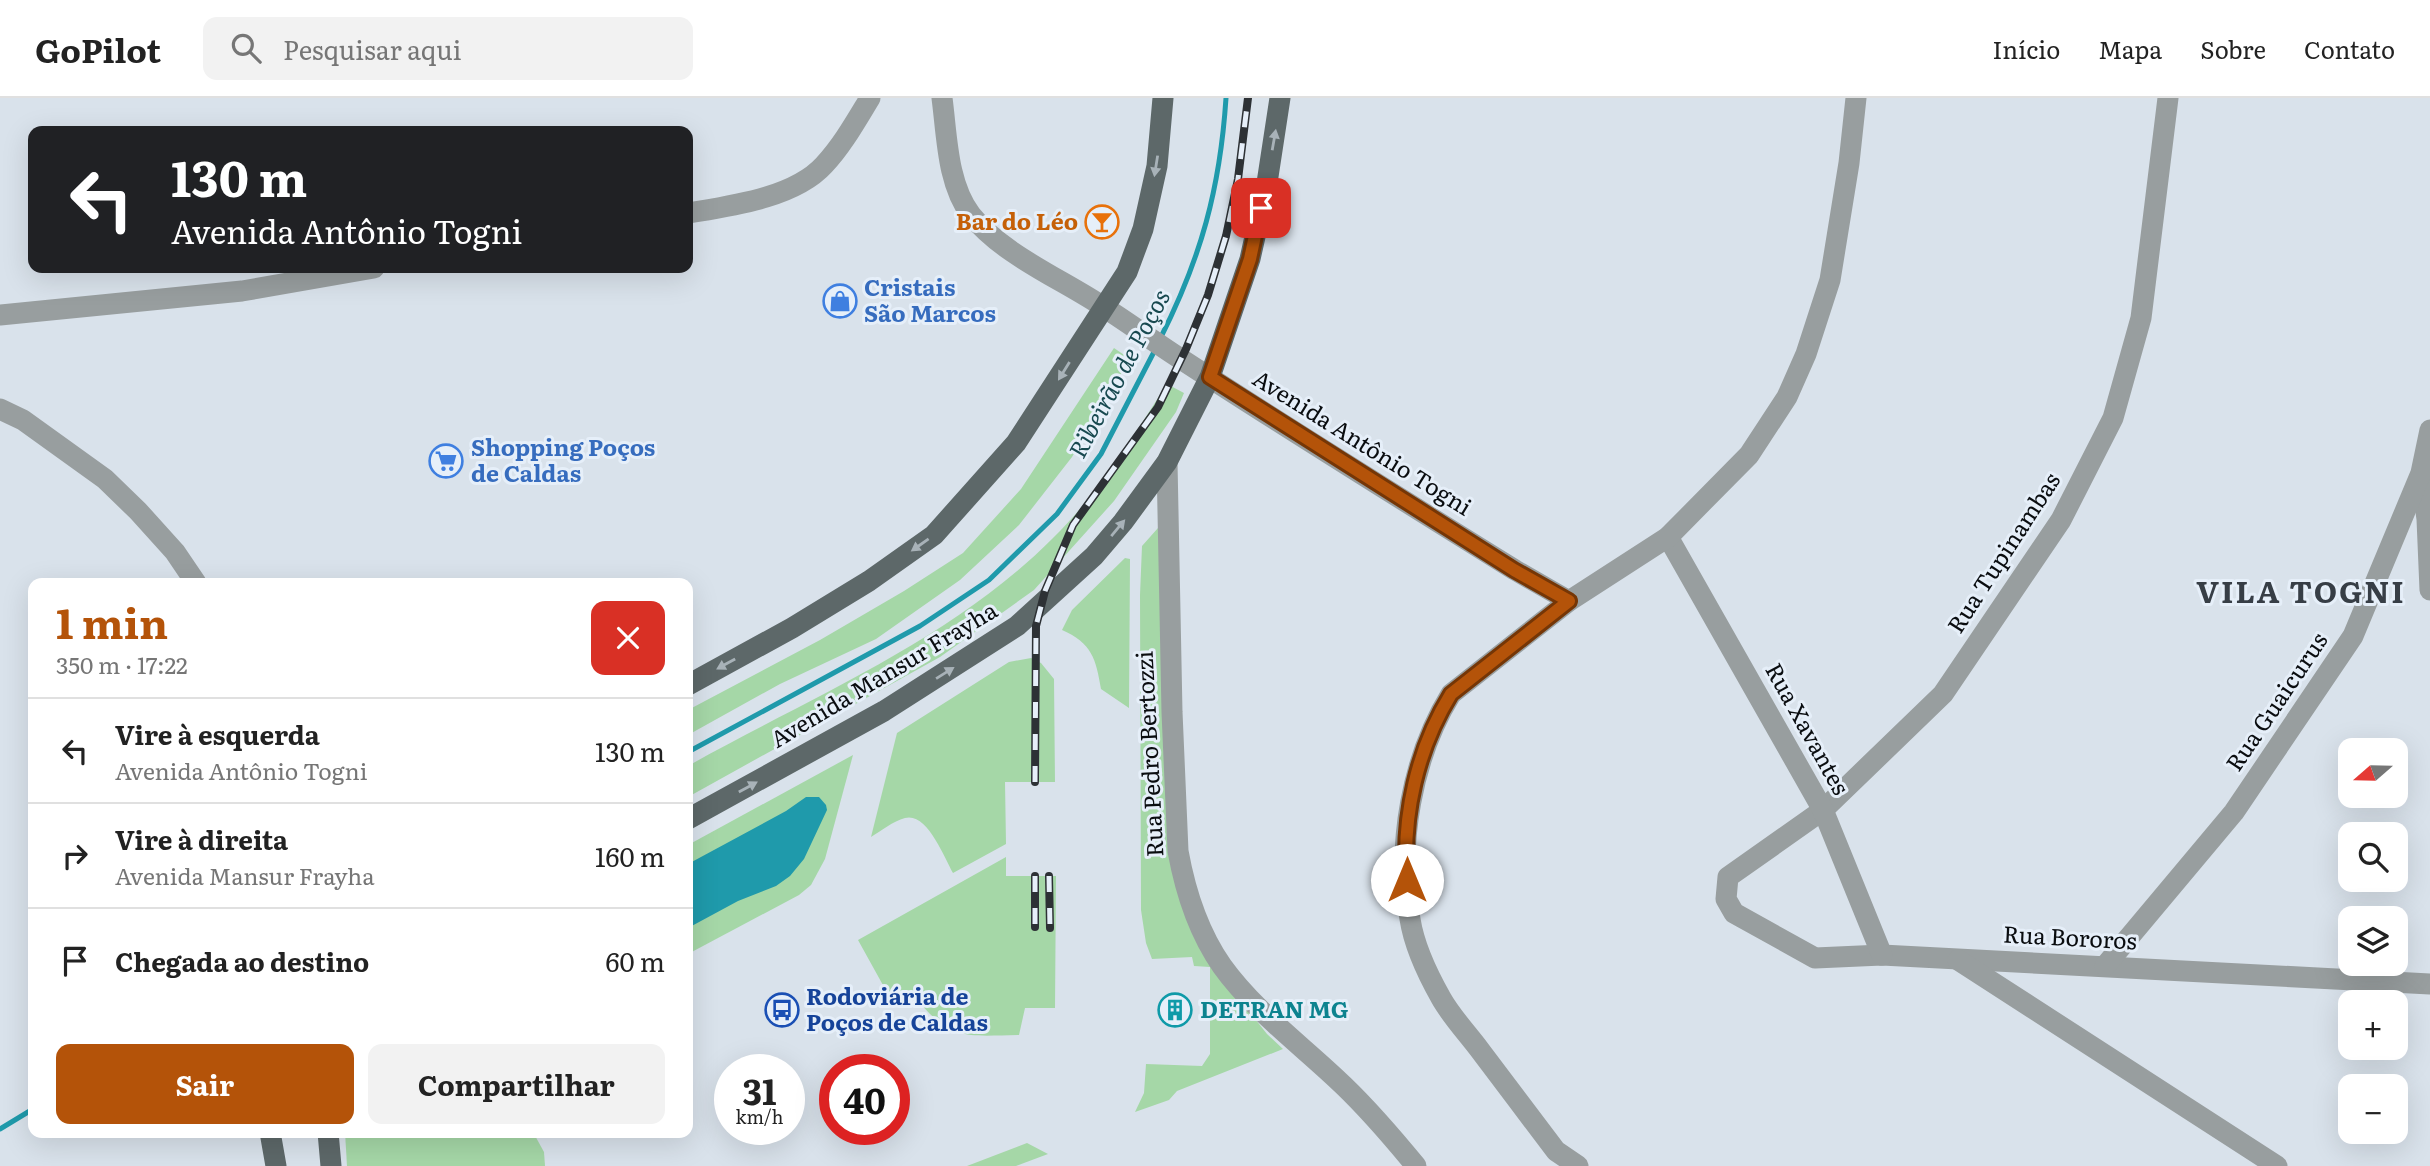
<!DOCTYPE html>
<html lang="pt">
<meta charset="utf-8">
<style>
body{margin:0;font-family:Literata,serif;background:#f2f2f2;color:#222;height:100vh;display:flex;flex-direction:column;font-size:26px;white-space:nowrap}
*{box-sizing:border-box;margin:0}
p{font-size:23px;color:#767676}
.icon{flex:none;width:38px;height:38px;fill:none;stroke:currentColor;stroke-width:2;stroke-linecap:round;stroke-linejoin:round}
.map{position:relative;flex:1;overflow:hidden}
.drawer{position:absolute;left:28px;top:480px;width:665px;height:560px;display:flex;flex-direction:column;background:#fff;border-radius:14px;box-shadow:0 7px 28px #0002}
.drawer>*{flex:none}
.guide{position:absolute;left:28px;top:28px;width:665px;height:147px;border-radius:14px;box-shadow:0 7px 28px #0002;background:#202124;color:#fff;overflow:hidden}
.needle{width:46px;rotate:250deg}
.tools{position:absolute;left:2338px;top:640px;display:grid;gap:14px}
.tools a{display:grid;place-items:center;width:70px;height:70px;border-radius:14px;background:#fff;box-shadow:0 7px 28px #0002;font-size:35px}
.speed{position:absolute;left:714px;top:956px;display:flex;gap:14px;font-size:35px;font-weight:700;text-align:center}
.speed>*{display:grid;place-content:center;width:91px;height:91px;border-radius:50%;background:#fff;box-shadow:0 7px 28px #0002;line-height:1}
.speed small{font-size:18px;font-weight:400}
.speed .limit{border:10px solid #d22;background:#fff;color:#111}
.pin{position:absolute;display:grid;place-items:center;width:60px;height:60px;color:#fff;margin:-30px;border-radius:14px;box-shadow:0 4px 10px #0006}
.me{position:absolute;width:77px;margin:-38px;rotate:0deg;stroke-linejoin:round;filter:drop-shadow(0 0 5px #0008)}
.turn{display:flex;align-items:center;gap:24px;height:147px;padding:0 28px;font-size:32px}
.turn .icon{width:91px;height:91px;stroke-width:2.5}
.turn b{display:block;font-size:49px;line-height:60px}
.round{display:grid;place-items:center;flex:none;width:74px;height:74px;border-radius:14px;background:#f2f2f2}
.summary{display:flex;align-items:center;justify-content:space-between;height:119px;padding:0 28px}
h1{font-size:42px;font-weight:700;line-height:52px;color:#b45309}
.button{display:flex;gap:14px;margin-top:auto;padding:14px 28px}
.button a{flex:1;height:80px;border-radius:14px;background:#b45309;color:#fff;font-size:28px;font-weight:700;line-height:80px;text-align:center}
.button a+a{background:#f2f2f2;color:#222}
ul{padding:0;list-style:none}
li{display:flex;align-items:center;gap:21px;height:105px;padding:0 28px;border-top:2px solid #e0e0e0}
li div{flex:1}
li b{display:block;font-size:26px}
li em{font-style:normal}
header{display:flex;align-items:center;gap:42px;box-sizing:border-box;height:98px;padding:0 35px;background:#fff;border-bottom:2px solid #e0e0e0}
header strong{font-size:33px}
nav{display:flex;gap:38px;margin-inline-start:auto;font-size:24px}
.search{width:490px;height:63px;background:#f2f2f2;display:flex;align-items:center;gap:18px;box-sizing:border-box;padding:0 24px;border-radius:14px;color:#767676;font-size:26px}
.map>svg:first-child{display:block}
</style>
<header>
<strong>GoPilot</strong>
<div class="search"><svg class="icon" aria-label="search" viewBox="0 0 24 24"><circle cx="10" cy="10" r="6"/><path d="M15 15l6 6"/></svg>Pesquisar aqui</div>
<nav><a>Início</a><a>Mapa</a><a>Sobre</a><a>Contato</a></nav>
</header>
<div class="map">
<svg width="2430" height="1068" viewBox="0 0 2430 1068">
<rect width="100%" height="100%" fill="#d9e2eb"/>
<g fill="#a5d7a7">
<path d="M 1114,250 L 1130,261 L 1072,359 L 1019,427 L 960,482 L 876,541 L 780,586 L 688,637 L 688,612 L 820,542 L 904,493 L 963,455 L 1021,391 Z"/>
<path d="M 1167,286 L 1184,295 L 1176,314 L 1114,403 L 1034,492 L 940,559 L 688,699 L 688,668 C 811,599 952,542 1053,440 C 1099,395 1132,340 1167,286 Z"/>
<path d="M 1158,430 L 1177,766 L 1214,869 L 1267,936 L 1283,951 L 1177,993 L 1169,1002 L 1135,1014 L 1144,995 L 1146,966 L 1202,968 L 1210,956 L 1210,869 L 1194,868 L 1192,859 L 1152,861 L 1146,845 L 1141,812 L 1140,497 L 1142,448 Z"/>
<path d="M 1125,460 L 1130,461 L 1129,610 L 1101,591 C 1096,561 1092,545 1062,532 L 1072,512 Z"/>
<path d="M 1031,560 L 1041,565 L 1054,581 L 1055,684 L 1005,684 L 1006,746 L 953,775 C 944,759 927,714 905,720 C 893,723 881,733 871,739 L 897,635 L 1009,564 Z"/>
<path d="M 853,657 L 825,761 L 811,787 L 799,797 L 688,856 L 688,747 Z"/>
<path d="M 1006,759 L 1006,778 L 1056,778 L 1055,910 L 1025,910 L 1019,937 C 963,938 951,943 913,897 L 894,907 L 858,842 Z"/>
<path d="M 345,1034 L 533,1034 L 544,1054 L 545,1068 L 347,1068 Z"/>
<path d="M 1027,1045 L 1048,1056 L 1016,1068 L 967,1068 Z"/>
</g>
<path fill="#1f9aab" d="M 806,699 L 819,699 L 826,707 L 827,712 L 804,761 L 790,778 L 776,788 L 738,803 L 688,830 L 688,766 L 786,713 Z"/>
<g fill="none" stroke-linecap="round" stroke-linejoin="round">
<g stroke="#1f9aab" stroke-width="5">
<path d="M 1160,241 C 1201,160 1220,91 1226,0"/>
<path d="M 688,654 L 920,528 L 989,482 L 1057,416 L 1101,356 L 1156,250"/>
<path d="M 0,1031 L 33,1011"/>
</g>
<g stroke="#989e9f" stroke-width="21">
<path d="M 942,0 C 947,37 947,86 971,117 C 1004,158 1062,181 1105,210 C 1132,227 1157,246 1184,263 C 1293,334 1404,403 1515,472 L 1569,503"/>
<path d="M 2168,0 L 2141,220 L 2113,320 L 2061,422 L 1943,596 L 1823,712 L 1728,779 L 1726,801 L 1734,815 L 1815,860 L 1882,857 L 2430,886"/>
<path d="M 688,115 C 730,108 794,100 824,67 C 842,48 856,23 870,0"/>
<path d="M 0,217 L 242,193 L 374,170"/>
<path d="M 0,311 L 23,322 L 105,381 L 138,413 L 175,454 L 196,485"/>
<path d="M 1167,364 L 1172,614 L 1178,753 C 1185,792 1199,835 1222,868 C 1255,914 1304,949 1344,988 C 1370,1013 1393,1040 1416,1068"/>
<path d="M 2421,377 L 2427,421 L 2430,492"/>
<path d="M 1668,439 L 1823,712 L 1882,857"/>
<path d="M 1958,862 L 2277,1068"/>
<path d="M 2105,868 L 2234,714 L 2353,538 L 2421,375 L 2430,332"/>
<path d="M 1578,1068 L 1556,1053 C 1530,1019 1505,985 1479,951 C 1467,935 1451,918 1441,900 C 1428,877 1414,847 1410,821 C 1396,748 1412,659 1451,596 L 1569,503 L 1668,439 L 1749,357 L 1787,299 L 1806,256 L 1830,182 L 1849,65 L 1856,0"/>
</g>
<g stroke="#5d6869" stroke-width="21">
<path d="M 688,587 L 792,530 L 869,483 L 934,437 L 1016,345 L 1127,174 L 1143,131 L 1157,68 L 1163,0"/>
<path d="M 688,721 L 884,613 L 1017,528 L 1094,458 L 1123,424 L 1167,364 L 1210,279 L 1250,161 L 1267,85 L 1280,0"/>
<path d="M 270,1034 L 276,1068"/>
<path d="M 328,1034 L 331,1068"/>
</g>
<defs>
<g id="rail">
<path d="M 1035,684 L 1036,528 L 1045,493 L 1073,427 L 1158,309 L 1186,251 L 1208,197 L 1226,138 L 1238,81 L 1248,0"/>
<path d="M 1035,778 L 1035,829"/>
<path d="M 1049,778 L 1050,830"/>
</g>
</defs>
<use href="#rail" stroke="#2d3135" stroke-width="8"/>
<use href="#rail" stroke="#e6eff9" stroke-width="5" stroke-dasharray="16" stroke-linecap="butt"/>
</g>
<defs><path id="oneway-solid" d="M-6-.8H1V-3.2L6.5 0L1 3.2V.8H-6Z" transform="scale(1.75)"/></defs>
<g fill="#a8b2b8">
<use href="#oneway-solid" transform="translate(1274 42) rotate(-80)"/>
<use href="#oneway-solid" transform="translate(1156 68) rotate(99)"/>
<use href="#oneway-solid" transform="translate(1064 273) rotate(122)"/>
<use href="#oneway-solid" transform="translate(1118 430) rotate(-50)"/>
<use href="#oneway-solid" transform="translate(920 447) rotate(145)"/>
<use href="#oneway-solid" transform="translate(726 566) rotate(151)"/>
<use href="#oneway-solid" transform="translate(945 575) rotate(-32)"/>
<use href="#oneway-solid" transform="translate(748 689) rotate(-29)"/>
</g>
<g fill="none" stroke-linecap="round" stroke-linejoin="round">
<defs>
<path id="route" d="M 1261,110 L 1250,161 L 1210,279 L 1514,472 L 1569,503 L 1451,596 C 1417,651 1402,718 1407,782"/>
</defs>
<use href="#route" stroke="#753606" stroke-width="18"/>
<use href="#route" stroke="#b45309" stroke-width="12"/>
</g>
<defs>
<symbol id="bar-ring" viewBox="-11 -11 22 22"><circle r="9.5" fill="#e6eff9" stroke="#e8710a" stroke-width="1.5"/><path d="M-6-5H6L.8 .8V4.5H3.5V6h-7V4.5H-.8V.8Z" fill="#e8710a"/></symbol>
<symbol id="shop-ring" viewBox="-11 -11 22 22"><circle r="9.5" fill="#e6eff9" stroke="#3f7fe0" stroke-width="1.5"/><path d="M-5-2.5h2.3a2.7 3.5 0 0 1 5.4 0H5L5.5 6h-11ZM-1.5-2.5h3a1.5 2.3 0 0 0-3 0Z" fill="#3f7fe0"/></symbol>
<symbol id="supermarket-ring" viewBox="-11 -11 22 22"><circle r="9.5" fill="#e6eff9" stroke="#3f7fe0" stroke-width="1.5"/><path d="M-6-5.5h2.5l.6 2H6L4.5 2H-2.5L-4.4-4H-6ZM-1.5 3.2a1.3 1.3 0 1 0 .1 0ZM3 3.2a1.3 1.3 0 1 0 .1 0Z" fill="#3f7fe0"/></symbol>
<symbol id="bus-ring" viewBox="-11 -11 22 22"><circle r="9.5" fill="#e6eff9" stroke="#1a4fb4" stroke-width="1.5"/><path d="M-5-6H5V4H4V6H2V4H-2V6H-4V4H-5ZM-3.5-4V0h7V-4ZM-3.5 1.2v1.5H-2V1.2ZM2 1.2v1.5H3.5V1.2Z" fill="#1a4fb4"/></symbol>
<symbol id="building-ring" viewBox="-11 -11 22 22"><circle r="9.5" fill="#e6eff9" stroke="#0f9aa8" stroke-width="1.5"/><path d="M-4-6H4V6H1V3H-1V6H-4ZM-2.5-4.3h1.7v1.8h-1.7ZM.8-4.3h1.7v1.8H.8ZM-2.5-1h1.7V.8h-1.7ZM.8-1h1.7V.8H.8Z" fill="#0f9aa8"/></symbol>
</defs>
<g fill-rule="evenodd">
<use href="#bar-ring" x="1083" y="105" width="38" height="38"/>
<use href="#shop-ring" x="821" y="184" width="38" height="38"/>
<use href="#supermarket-ring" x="427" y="344" width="38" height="38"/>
<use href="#bus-ring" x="763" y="893" width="38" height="38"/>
<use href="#building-ring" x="1156" y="893" width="38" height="38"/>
</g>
<g text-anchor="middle" stroke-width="6" stroke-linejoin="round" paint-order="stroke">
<g font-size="23" font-weight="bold" fill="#c56008" stroke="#e6eff9" text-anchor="end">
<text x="1078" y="132">Bar do Léo</text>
</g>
<g font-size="23" font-weight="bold" fill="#366cbe" stroke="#e6eff9" text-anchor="start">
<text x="864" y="198">Cristais<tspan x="864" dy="26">São Marcos</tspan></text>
<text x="471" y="358">Shopping Poços<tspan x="471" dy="26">de Caldas</tspan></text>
</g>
<g font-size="23" fill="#0a0d10" stroke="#e6eff9">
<text transform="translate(1362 345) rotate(32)" y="8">Avenida Antônio Togni</text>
<text transform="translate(2004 455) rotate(-57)" y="8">Rua Tupinambas</text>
<text transform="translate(884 577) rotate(-31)" y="8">Avenida Mansur Frayha</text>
<text transform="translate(2277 604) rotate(-56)" y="8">Rua Guaicurus</text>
<text transform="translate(1807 631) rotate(61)" y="8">Rua Xavantes</text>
<text transform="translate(1150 656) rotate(-93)" y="8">Rua Pedro Bertozzi</text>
<text transform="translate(2070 840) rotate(3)" y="8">Rua Bororos</text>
</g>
<g font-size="23" font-weight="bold" fill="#164399" stroke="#e6eff9" text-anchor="start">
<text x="806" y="907">Rodoviária de<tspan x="806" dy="26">Poços de Caldas</tspan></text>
</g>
<g font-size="23" font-weight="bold" fill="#0d838f" stroke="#e6eff9" text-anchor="start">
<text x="1200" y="920">DETRAN MG</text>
</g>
<g font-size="24" font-style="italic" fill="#184950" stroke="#e6eff9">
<text transform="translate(1120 276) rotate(-62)" y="8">Ribeirão de Poços</text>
</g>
<g font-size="30" font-weight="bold" letter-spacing="2" fill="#373e46" stroke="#e6eff9">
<text x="2301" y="505">VILA TOGNI</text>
</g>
</g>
</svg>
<div class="tools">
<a><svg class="needle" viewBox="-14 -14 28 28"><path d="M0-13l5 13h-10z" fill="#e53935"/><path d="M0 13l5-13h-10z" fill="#767676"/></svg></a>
<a><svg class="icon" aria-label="search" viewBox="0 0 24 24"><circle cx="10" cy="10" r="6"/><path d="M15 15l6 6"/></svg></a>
<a><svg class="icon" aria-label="layers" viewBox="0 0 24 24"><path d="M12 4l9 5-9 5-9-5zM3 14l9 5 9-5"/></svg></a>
<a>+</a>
<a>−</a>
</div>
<div class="speed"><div>31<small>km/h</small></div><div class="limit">40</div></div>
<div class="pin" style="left:1261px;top:110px;background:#d93025"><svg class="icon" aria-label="arrive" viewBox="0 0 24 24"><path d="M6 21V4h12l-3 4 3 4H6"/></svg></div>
<svg class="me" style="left:1407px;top:782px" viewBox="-20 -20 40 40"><circle r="19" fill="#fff"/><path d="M0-13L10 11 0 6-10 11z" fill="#b45309"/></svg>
<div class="guide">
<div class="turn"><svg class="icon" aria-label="left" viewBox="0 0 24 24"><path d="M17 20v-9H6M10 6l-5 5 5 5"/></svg><div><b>130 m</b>Avenida Antônio Togni</div></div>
</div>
<section class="drawer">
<div class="summary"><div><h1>1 min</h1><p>350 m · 17:22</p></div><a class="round" style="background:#d93025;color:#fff"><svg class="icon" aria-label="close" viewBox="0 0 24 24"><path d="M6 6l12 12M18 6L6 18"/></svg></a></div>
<ul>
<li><svg class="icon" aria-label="left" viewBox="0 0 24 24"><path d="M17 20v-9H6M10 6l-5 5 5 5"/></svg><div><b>Vire à esquerda</b><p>Avenida Antônio Togni</p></div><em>130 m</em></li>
<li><svg class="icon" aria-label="right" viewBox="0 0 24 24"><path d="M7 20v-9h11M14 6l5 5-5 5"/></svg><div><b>Vire à direita</b><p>Avenida Mansur Frayha</p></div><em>160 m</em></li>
<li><svg class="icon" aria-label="arrive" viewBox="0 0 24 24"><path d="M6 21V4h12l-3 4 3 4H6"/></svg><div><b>Chegada ao destino</b></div><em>60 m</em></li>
</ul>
<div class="button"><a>Sair</a><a>Compartilhar</a></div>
</section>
</div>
